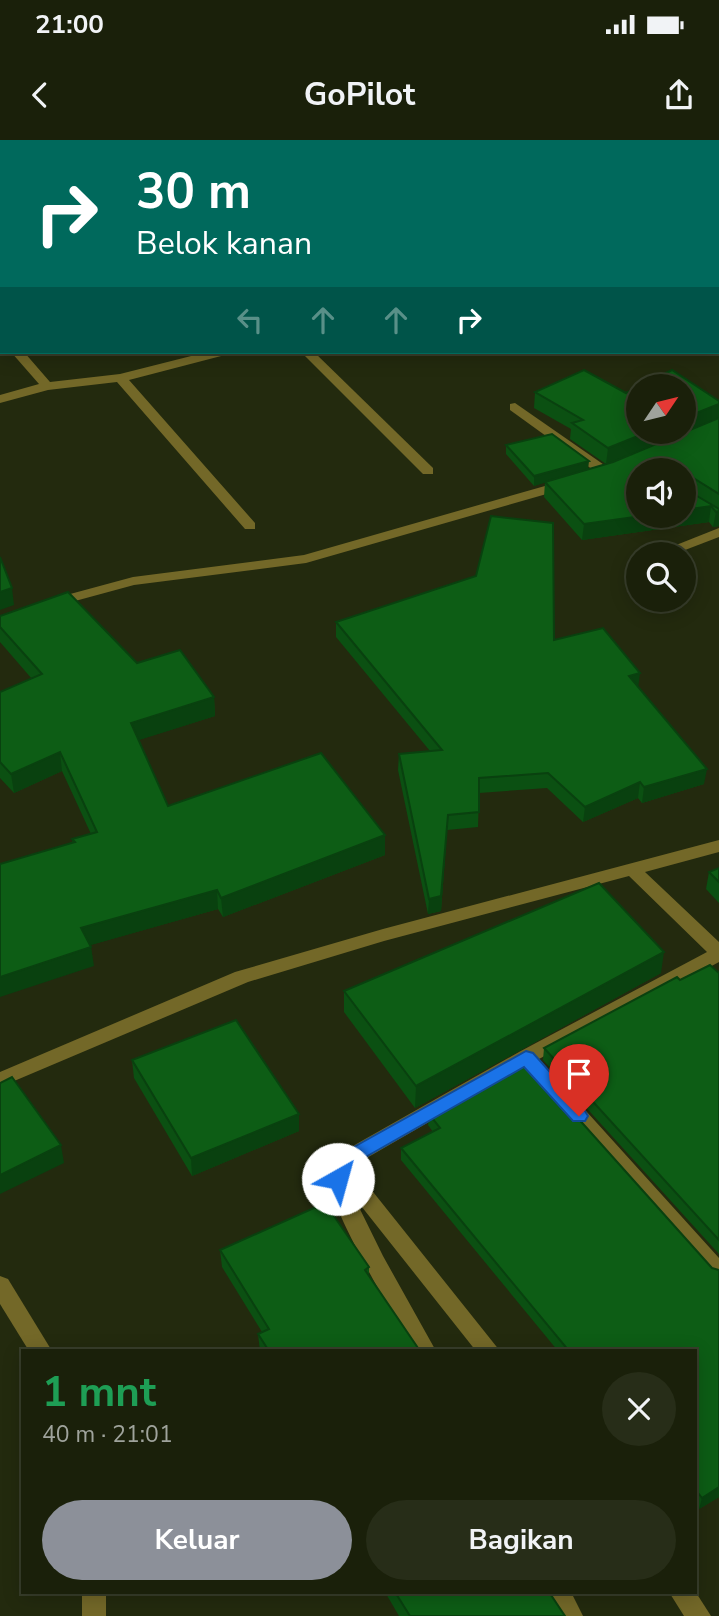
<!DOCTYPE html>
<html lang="id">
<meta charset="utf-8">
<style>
body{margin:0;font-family:"Nunito Sans",sans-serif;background:#272d18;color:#f1f3f6;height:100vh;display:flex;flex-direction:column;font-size:26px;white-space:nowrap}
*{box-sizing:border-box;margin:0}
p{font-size:23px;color:#9fa39c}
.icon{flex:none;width:38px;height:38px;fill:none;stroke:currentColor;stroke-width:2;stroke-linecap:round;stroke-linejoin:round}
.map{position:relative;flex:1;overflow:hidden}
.drawer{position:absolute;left:21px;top:1209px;width:676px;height:245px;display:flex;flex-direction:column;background:#1a200a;border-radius:0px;box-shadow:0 4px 18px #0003,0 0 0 2px #383e2b}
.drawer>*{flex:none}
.hud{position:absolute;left:0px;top:0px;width:719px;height:214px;box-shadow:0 4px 18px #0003,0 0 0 2px #383e2b;background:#00695c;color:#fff;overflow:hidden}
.needle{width:46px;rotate:55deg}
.controls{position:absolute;left:626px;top:234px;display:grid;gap:14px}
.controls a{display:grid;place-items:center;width:70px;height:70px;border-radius:50%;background:#1a200a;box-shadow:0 4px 18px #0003,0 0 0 2px #383e2b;font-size:35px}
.pin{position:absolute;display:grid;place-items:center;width:60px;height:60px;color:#fff;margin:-72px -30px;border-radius:50% 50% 50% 0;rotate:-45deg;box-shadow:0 0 7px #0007}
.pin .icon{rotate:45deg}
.me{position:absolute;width:77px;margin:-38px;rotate:38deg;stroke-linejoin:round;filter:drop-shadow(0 0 5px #0008)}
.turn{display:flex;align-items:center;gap:24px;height:147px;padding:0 21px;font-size:32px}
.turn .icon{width:91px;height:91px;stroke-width:2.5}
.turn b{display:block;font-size:49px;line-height:60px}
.lanes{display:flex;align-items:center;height:66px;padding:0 21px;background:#0003;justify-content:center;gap:35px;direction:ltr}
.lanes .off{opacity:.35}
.round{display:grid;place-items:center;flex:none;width:74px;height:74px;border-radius:37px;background:#272d18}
.summary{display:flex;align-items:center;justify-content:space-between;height:119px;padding:0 21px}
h1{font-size:42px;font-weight:700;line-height:52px;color:#1e9e55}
.primary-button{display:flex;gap:14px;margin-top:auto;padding:14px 21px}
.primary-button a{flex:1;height:80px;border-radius:42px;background:#8c9099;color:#fff;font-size:28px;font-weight:700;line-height:80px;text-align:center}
.primary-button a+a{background:#272d18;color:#f1f3f6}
.status{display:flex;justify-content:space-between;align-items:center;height:49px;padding:0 35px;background:#1a200a;direction:ltr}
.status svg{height:19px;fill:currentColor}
header{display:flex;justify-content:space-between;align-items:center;height:91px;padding:0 21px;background:#1a200a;font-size:32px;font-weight:700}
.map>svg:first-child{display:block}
</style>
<div class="status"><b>21:00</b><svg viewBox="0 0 49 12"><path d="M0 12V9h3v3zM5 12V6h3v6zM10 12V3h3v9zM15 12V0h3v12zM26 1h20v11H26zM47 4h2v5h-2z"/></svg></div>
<header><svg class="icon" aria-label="back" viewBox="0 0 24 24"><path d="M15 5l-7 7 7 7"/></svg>GoPilot<svg class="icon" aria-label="share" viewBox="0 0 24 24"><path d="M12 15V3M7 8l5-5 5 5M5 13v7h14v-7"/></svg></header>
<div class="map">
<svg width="719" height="1476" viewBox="0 0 719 1476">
<rect width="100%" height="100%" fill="#232a0e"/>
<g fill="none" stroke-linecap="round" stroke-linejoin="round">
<g fill="#736828" fill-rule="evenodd">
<path d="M 72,0 L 84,0 L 71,2 Z"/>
<path d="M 255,0 L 267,0 L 254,2 Z"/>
<path d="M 411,0 L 422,0 L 410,2 Z"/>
<path d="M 0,38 L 2,38 L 0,45 Z"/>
<path d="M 0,189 L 2,190 L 2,199 L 0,198 Z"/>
<path d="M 11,212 L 24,212 L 50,242 L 120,234 L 207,212 L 227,212 L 225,215 L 129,240 L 255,383 L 255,389 L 245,389 L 117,242 L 48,250 L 0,263 L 0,255 L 39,244 Z"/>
<path d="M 301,212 L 314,212 L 433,328 L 433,334 L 423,334 Z"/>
<path d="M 515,263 L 610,329 L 610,335 L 600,335 L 510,270 L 510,264 Z"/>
<path d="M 566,340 L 573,344 L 571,347 L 306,423 L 134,445 L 53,467 L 46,463 L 48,460 L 133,437 L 304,415 Z"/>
<path d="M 719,388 L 719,397 L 672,415 L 651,415 Z"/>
<path d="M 719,700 L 719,712 L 645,732 L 719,802 L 719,822 L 539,919 L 719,1118 L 719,1141 L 712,1138 L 524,927 L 365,1019 L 354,1028 L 500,1211 L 476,1211 L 354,1057 L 383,1116 L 436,1211 L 414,1211 C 397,1181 326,1064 329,1036 C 331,1023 341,1016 351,1007 L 519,912 L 707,812 L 629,736 L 384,801 L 248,842 L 0,947 L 0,932 L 235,832 L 383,789 Z"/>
<path d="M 0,1136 L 8,1139 L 52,1211 L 29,1211 L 0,1164 Z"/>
<path d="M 695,1451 L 711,1476 L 684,1476 L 669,1452 Z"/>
<rect x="82" y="1452" width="24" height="24"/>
<path d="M 546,1452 L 571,1452 L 583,1476 L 558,1476 Z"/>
</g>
</g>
<g fill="#0b5012">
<path d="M 659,0 L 719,0 L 719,39 L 718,38 L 718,2 L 662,2 Z"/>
<path d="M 718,74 L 719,74 L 719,110 L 718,109 Z"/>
<path d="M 719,134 L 719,208 L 718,207 L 718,135 Z"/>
<path d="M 535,252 L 626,253 L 719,261 L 719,386 L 713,387 L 709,382 L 582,400 L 544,357 L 545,342 L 534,346 L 506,314 L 506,305 L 588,329 L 606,324 L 570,299 L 571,289 L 534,268 Z"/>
<path d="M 0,476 L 137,523 L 214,557 L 215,576 L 138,600 L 168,666 L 385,715 L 223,777 L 218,769 L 90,805 L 94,826 L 72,699 L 91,694 L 62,631 L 14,653 L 0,638 L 0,552 L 32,539 L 0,502 Z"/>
<path d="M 336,482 L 554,500 L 638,547 L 704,644 L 642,663 L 638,658 L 583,682 L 547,648 L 479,653 L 478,687 L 447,690 L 441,771 L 428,774 L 398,630 L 399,614 L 430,611 L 336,497 Z"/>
<path d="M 719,728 L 719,763 L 706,749 L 709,732 Z"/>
<path d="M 661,833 L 415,968 L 344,872 L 344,851 Z"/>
<path d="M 719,833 L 719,1114 L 543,920 L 544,908 L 680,840 Z"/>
<path d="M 525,919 L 712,1128 L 719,1130 L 719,1357 L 699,1369 L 695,1363 L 695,1211 L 558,1211 L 401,1020 L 401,1008 L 433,992 L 428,985 L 429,974 Z"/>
<path d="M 132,920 L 299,974 L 299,991 L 192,1036 L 134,938 Z"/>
<path d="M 220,1110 L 369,1127 L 369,1136 L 420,1211 L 260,1211 L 258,1194 L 262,1192 L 222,1127 Z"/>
<path d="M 385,1452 L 549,1452 L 565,1476 L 399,1476 Z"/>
</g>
<g fill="#09410f">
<path d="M 719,264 L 719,279 L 606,324 L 608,308 L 648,292 L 684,292 L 684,278 Z"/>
<path d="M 589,321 L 588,330 L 534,346 L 534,336 Z"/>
<path d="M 687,334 L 685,350 L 684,335 Z"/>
<path d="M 711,366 L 709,382 L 582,400 L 584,384 L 642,376 L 684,376 L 684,370 Z"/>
<path d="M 719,371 L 719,386 L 713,387 L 716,372 Z"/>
<path d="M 12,448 L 14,465 L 0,470 L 0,452 Z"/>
<path d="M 640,533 L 638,549 L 629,536 Z"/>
<path d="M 214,557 L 215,576 L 133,602 L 131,583 Z"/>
<path d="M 60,612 L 62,631 L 14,653 L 11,634 Z"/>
<path d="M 707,629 L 704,644 L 642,663 L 644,647 Z"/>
<path d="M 640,642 L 638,658 L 583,682 L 585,667 Z"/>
<path d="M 448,675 L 441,771 L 428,774 L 429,759 Z"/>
<path d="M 385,695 L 385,715 L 223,777 L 221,758 Z"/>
<path d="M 217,750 L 218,769 L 84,807 L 81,788 Z"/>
<path d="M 91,807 L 94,826 L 0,857 L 0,837 Z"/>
<path d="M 664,812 L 661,833 L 415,968 L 416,946 Z"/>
<path d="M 299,974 L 299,991 L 192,1036 L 191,1018 Z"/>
<path d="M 61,1005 L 64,1023 L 0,1054 L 0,1035 Z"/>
<path d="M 719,1347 L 719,1357 L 699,1369 L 702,1358 Z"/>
</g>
<g fill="#0d5d15" stroke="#09410f" stroke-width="2">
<path d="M 673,0 L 719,0 L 719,30 L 718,29 L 718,2 L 676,2 Z"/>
<path d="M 718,74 L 719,74 L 719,95 L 718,94 Z"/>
<path d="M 719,152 L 719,193 L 718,191 L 718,153 Z"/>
<path d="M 584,230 L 626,253 L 672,230 L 719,261 L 719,264 L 684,278 L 684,247 L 639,247 L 639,292 L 648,292 L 608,308 L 572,283 L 583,280 L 535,252 Z"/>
<path d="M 719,278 L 719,354 L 687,334 L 684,335 L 684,331 L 639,331 L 639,376 L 642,376 L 584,384 L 545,342 L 613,322 Z"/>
<path d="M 552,294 L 589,321 L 534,336 L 506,305 Z"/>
<path d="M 684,338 L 685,349 L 719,369 L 719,371 L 716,372 L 711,366 L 684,370 Z"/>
<path d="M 491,376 L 553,383 L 554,500 L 603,488 L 640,533 L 629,536 L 707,629 L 644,647 L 640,642 L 585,667 L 548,633 L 479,638 L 479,672 L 448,675 L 441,756 L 429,759 L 399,614 L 442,610 L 336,482 L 476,436 Z"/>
<path d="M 0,417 L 12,448 L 0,452 Z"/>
<path d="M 68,452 L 137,523 L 180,510 L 214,557 L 131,583 L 168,666 L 321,613 L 385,695 L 221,758 L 217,750 L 81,788 L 91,807 L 0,837 L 0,724 L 75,702 L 72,699 L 97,692 L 60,612 L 11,634 L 0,622 L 0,552 L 42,534 L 0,487 L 0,476 Z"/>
<path d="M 719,728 L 719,742 L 709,732 Z"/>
<path d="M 599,743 L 664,812 L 416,946 L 344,851 Z"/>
<path d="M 710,825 L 719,833 L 719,1100 L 544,908 L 677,837 L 680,840 Z"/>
<path d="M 236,880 L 299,974 L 191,1018 L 132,920 Z"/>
<path d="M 525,919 L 712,1128 L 719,1130 L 719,1347 L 702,1358 L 695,1349 L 695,1211 L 569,1211 L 401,1008 L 440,988 L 429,974 Z"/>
<path d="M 12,937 L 61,1005 L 0,1035 L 0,943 Z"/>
<path d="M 325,1063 L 369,1127 L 365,1130 L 420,1211 L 269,1211 L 258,1194 L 269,1189 L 220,1110 Z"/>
<path d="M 395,1452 L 549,1452 L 565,1476 L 410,1476 Z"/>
</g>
<path fill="#1a73e8" stroke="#114b97" stroke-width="2" d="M 526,911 L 533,913 L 585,971 L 588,976 L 585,981 L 573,981 L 524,927 L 364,1018 L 350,1031 L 345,1044 L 338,1046 L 332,1044 L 329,1039 L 336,1021 L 352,1008 Z"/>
</svg>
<div class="controls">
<a><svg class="needle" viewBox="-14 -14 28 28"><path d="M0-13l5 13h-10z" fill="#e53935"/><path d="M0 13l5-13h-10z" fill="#9fa39c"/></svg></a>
<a><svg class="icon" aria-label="sound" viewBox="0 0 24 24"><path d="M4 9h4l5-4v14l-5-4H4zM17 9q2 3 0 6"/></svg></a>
<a><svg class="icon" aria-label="search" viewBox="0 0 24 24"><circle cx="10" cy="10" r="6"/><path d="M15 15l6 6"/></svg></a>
</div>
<div class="pin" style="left:579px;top:976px;background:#d93025"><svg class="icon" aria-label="arrive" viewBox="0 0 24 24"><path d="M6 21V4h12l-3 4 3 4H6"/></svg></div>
<svg class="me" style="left:338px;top:1039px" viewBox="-20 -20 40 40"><circle r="19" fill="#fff"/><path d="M0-13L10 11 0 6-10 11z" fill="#1a73e8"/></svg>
<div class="hud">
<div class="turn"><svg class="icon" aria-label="right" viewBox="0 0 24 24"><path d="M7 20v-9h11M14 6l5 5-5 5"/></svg><div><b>30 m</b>Belok kanan</div></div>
<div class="lanes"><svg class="icon off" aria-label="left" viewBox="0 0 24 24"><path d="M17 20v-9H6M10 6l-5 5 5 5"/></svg><svg class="icon off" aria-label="ahead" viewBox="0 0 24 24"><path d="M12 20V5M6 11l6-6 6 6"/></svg><svg class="icon off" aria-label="ahead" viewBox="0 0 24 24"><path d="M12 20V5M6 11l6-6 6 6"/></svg><svg class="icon" aria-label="right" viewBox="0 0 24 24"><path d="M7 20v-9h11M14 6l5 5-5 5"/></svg></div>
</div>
<section class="drawer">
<div class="summary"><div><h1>1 mnt</h1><p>40 m · 21:01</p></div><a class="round"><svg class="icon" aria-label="close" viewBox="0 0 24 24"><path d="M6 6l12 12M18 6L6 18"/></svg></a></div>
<div class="primary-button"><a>Keluar</a><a>Bagikan</a></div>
</section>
</div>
